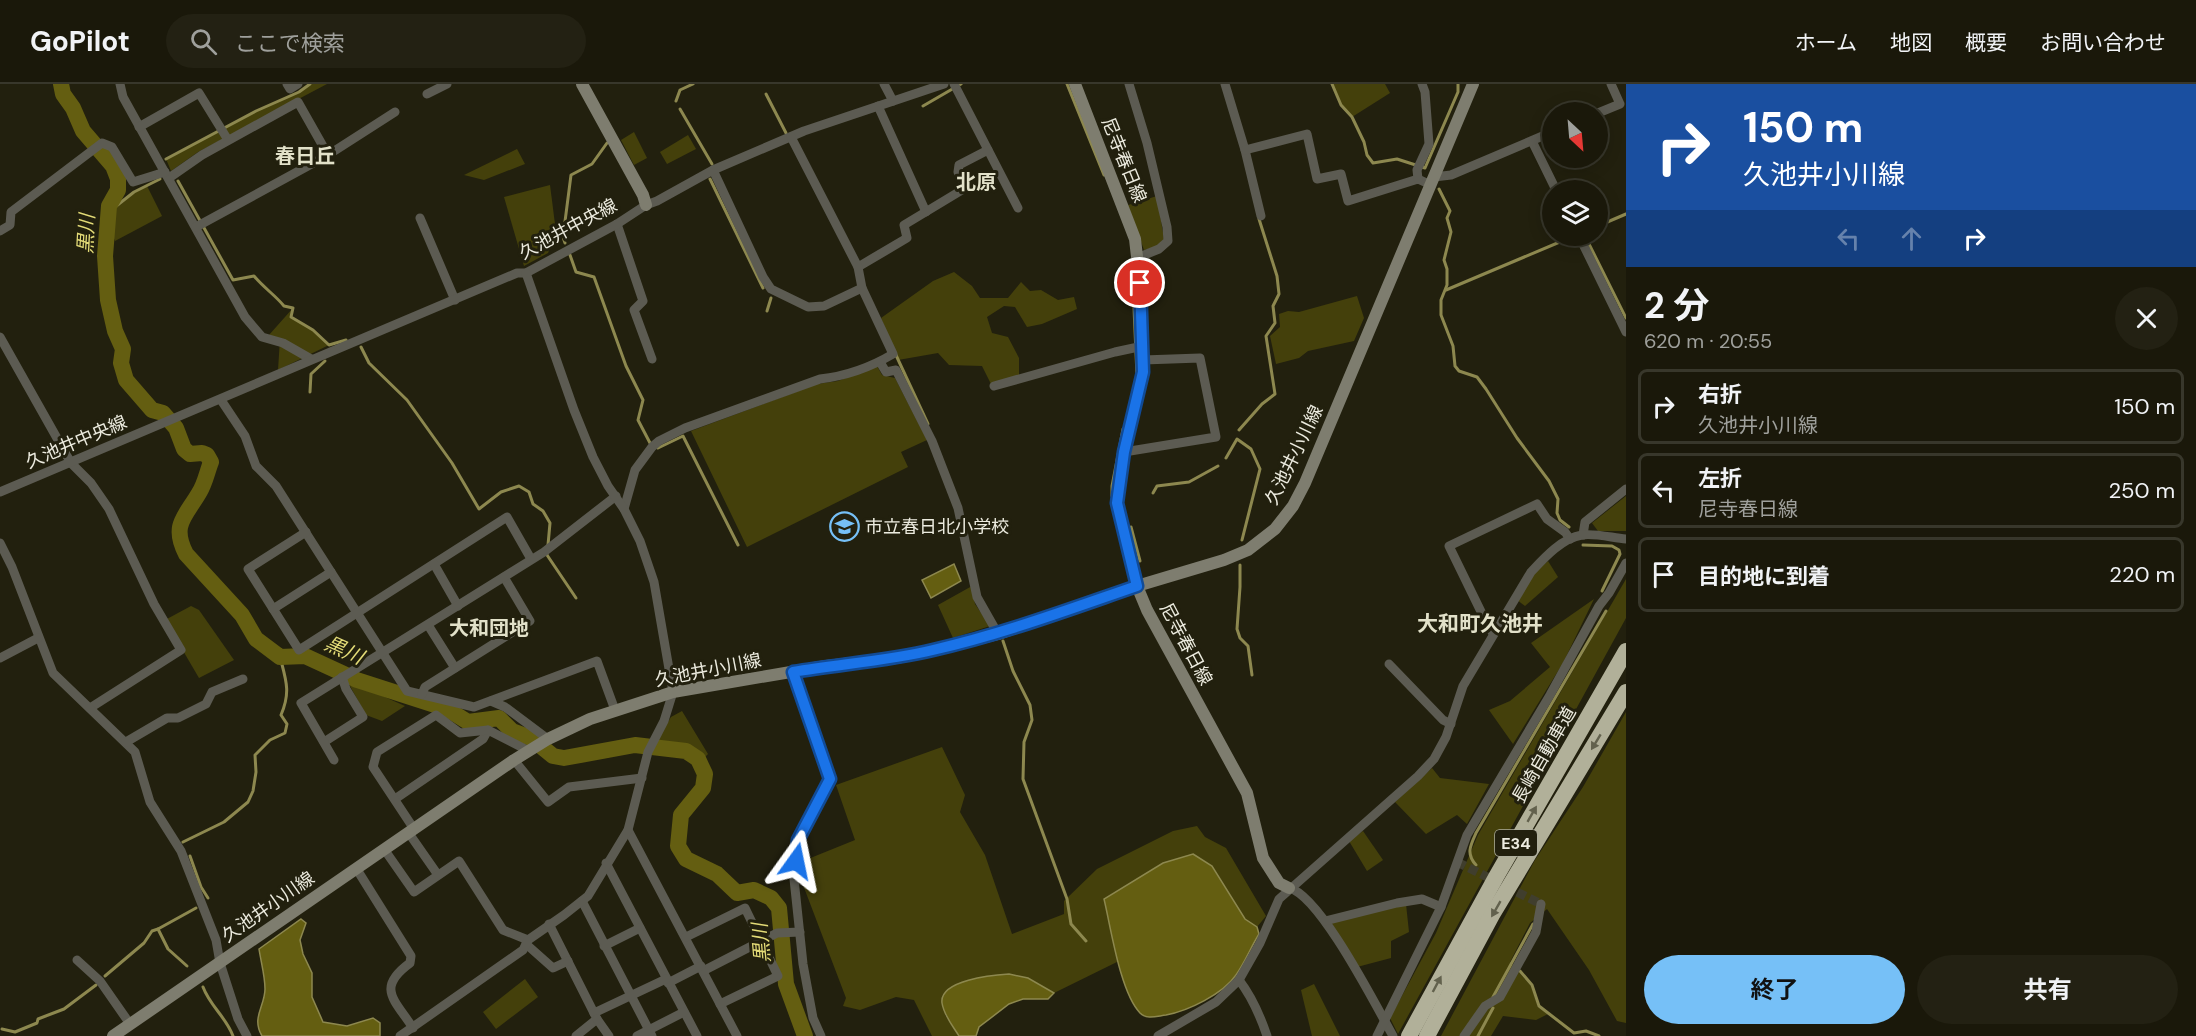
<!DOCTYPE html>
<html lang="ja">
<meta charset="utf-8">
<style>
body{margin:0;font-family:"DM Sans","Noto Sans JP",sans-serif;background:#232113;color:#f1f3f6;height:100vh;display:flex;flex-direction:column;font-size:22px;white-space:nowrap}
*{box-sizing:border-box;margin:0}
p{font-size:20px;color:#9fa09c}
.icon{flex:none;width:33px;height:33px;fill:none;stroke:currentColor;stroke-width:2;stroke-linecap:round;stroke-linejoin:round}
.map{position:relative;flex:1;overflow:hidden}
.panel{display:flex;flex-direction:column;background:#1a180a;width:570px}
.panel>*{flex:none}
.banner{background:#1a4fa0;color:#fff;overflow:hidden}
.needle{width:39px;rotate:154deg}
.tools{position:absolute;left:1542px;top:18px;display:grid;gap:12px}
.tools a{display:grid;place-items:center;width:66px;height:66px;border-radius:50%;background:#1a180a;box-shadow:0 3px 15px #0003,0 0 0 2px #38372b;font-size:30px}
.pin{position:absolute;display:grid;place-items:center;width:51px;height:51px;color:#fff;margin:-26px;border:3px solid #fff;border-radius:50%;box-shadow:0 2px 6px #0007}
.me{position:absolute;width:66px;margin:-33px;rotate:12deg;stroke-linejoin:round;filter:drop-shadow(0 0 4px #0008)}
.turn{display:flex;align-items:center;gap:21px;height:126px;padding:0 18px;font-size:27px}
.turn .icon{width:78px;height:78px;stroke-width:2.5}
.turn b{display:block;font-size:42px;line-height:51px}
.lanes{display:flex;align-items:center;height:57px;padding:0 18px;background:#0003;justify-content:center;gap:30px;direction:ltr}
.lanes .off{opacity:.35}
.round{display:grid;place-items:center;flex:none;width:63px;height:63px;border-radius:32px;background:#232113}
.overview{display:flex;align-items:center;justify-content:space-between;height:102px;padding:0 18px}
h1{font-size:36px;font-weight:700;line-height:45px}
.cta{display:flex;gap:12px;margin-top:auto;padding:12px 18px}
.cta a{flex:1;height:69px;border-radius:36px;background:#76c0f7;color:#111;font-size:24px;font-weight:700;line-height:69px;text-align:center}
.cta a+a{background:#232113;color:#f1f3f6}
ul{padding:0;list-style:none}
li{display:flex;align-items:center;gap:18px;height:75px;margin:0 12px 9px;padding:0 6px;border:3px solid #38372b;border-radius:9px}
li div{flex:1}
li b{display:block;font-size:22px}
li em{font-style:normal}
header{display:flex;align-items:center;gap:36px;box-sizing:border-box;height:84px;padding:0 30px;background:#1a180a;border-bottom:2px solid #38372b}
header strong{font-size:28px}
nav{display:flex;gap:33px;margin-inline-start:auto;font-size:21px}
.search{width:420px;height:54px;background:#232113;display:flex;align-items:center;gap:15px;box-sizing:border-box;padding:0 21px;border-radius:33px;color:#9fa09c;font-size:22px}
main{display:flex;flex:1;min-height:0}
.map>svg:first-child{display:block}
</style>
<header>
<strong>GoPilot</strong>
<div class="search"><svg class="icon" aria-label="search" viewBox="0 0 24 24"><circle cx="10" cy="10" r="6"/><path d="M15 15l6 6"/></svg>ここで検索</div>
<nav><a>ホーム</a><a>地図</a><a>概要</a><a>お問い合わせ</a></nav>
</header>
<main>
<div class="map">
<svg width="1626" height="952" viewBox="0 0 1626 952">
<rect width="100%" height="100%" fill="#22200e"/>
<g fill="#44400b">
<path d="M 310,0 L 327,0 L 198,68 L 171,87 L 166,75 L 256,27 L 299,8 Z"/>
<path d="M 1332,0 L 1385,0 L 1390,9 L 1352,33 L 1341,21 Z"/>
<path d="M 634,48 L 647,74 L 634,81 L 621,56 Z"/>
<path d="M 688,51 L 696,65 L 667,80 L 660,68 Z"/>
<path d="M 517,65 L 525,80 L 484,96 L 464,91 Z"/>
<path d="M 550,101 L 556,148 L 548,169 L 524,182 L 504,113 Z"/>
<path d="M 147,102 L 162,132 L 115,157 L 111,146 L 115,123 L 134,108 Z"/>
<path d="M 1157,112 L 1164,155 L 1156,163 L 1144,166 L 1128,121 Z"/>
<path d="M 954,188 L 972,202 L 980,214 L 1008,214 L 1021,198 L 1030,207 L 1041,206 L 1058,216 L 1074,213 L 1077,225 L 1042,240 L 1027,243 L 1015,223 L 1004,222 L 987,233 L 992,249 L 1008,253 L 1019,274 L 1019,297 L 993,304 L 982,282 L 949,281 L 938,269 L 898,276 L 881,234 L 933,197 Z"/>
<path d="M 1357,212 L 1364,234 L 1354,257 L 1308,267 L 1299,274 L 1276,280 L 1270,252 L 1280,243 L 1279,230 L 1288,227 L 1299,228 Z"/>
<path d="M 293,224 L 292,233 L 313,246 L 329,261 L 278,286 L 280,255 L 269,251 Z"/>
<path d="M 877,282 L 882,291 L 895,294 L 927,356 L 901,368 L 908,383 L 747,463 L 691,347 L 817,300 L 838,297 Z"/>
<path d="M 1626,412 L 1626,447 L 1598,447 L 1592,439 Z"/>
<path d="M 1548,477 L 1558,493 L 1525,522 L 1517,516 L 1535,488 Z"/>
<path d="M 1626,495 L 1626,534 L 1398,950 L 1390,934 L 1436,849 L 1478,751 Z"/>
<path d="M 972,502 L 975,520 L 990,542 L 953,554 L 938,521 Z"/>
<path d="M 1594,515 L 1563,579 L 1513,660 L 1489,626 L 1510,617 L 1550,583 L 1531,559 Z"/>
<path d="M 191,522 L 199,526 L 234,576 L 199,594 L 165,536 Z"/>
<path d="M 358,601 L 405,622 L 382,637 L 366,631 L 350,602 Z"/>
<path d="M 682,627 L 708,670 L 702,676 L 689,662 L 656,657 L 671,633 Z"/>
<path d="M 1626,628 L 1626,939 L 1617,937 L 1589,886 L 1547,825 L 1530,839 L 1510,878 L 1531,902 L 1538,923 L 1548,930 L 1536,936 L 1503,932 L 1491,952 L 1441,952 L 1535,776 L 1583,703 Z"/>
<path d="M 942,663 L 965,711 L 960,728 L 985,771 L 1012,850 L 1064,830 L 1064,817 L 1097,785 L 1173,747 L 1197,742 L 1205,753 L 1226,764 L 1266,832 L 1257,843 L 1245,835 L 1212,782 L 1163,779 L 1104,815 L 1119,877 L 1054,909 L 1028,894 L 945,931 L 959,952 L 932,952 L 914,916 L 896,913 L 860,926 L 843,922 L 846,914 L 800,793 L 803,777 L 855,756 L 836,701 Z"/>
<path d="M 1432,684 L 1440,694 L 1489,700 L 1467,740 L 1457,731 L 1426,750 L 1395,718 Z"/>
<path d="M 1363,747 L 1383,776 L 1367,787 L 1349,757 Z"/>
<path d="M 1406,820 L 1409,848 L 1391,857 L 1391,874 L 1357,883 L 1331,838 Z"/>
<path d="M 525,895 L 538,913 L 496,945 L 483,928 Z"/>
<path d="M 1314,900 L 1340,952 L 1312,952 L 1301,906 Z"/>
</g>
<g fill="#645e11" stroke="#8d884f" stroke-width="1.5">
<path d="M 954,480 L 961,497 L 931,514 L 922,496 Z"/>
<path d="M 1193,770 L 1212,782 L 1245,835 L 1257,843 L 1259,850 C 1251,863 1245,878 1236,891 C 1223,910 1188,927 1166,931 C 1157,932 1147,936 1140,929 C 1120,908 1111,844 1104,815 L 1163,779 Z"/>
<path d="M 301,835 L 306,839 L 300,856 L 303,870 L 312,889 L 312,913 L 323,938 L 347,942 L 373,934 L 380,939 L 380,952 L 262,952 C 251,934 265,922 265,905 C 265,892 261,878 259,865 Z"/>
<path d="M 1009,890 L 1028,894 L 1054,909 L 1048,915 L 1023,915 L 1009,920 L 979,943 L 976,952 L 959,952 C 953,942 944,932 942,919 C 939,896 993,891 1009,890 Z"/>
</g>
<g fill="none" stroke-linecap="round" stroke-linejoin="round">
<g stroke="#8d884f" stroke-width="3">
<path d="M 1067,0 L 1104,91"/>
<path d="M 1332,0 L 1341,21 L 1352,33 L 1364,58 L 1367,71 L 1373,79 L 1397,75 L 1425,84 L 1458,8 L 1458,0"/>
<path d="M 766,10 L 786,49"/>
<path d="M 676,17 L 680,6 L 693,0"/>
<path d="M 923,22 L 961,0"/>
<path d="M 680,25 L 712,80"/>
<path d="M 166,75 L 256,27 L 299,8 L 310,0"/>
<path d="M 710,95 L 763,204"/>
<path d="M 178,97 L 233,196 L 254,192 C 264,204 275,211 284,222 L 293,224 L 291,233 L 313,246 L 329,261 L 346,256"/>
<path d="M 1439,105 L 1450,127 L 1447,134 L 1451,148 L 1444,176 L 1447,185 L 1447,201 L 1441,216 L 1441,231 L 1453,262 L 1455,282 L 1459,287 L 1477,293 L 1486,305 L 1517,354 L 1549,397 L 1558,415 L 1557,429 L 1560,436 L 1569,443"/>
<path d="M 109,122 L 115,123 L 134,108 L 160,95"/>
<path d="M 1598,142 L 1626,130"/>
<path d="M 1585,152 L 1626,234"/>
<path d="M 565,159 L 563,153 L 571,91 L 592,80 L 607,59"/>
<path d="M 570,171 L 576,188 L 594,193 L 626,282 L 643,316 L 638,336 L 650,359"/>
<path d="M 1132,179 L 1137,292"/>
<path d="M 1446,206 L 1574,152"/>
<path d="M 767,227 L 771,214"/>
<path d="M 361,263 L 369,279 L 407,316 L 452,379 L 479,425 L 501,408 L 519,402 L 529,408 L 533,420 L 543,427 L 550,439 L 548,461"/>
<path d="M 895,269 L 928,340"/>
<path d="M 310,308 L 311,290 L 325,277"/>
<path d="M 1239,346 L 1262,320 L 1275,310 L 1266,252 L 1275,239 L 1273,222 L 1279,210 L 1277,192 L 1259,135"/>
<path d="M 658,364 L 683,352 L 738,461"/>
<path d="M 1226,374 L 1237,355 L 1251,365 L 1260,385 L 1242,456"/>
<path d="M 1153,409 L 1157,402 L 1189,398 L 1218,382"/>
<path d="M 1112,412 L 1112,402 L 1123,345"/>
<path d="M 1131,443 L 1140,477"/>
<path d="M 1583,461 L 1612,462 L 1619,466 L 1620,470 L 1602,507"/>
<path d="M 547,468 L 547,471 L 576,514"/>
<path d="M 1240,481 L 1240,503 L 1237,545 L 1240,554 L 1248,562 L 1252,591"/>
<path d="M 1003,557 L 1013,587 L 1030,621 L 1032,636 L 1024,658 L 1023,695 L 1067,815 L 1071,840 L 1086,857"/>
<path d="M 183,758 L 224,738 L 248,718 L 253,707 L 256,688 L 255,671 L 270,656 L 285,649 L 287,640 L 281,631 C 291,608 286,596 280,573"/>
<path d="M 190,772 L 201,803 L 208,814"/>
<path d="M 1476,781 C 1466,770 1470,762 1476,749 L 1606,527"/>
<path d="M 187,882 L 168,865 L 158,845 L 196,824"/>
<path d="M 1520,887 L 1532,901 L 1539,922 L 1574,949 L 1586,947 L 1599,952"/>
<path d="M 105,892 L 144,859 L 152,847 L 158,845"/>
<path d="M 203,903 C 210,922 226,933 233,952"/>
<path d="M 1493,913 L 1533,840"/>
<path d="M 2,945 L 15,948 L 37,939 L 38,935 L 64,925 L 96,901"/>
<path d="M 1478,952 L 1493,924"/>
</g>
<path stroke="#645e11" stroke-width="16" d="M 61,0 L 63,10 L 73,24 L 83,47 L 113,82 L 118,95 L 118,106 L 109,122 L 105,172 L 108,216 L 115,247 L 123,265 L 121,279 L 126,296 L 152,326 L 163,329 L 176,344 L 184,365 L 190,370 L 202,369 L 207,371 L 211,378 C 207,388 205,400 199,409 C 185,433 171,441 186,470 L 242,531 L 256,555 L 280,573 L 305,572 L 357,596 L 447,625 L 468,638 L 499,634 L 512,647 L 531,654 L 553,672 L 564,674 L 635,661 L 686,667 L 698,675 L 705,690 L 703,704 L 681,731 L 678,762 L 686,775 L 717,790 L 737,809 L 754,806 L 771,814 L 779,824 L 786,900 L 805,952"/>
<path stroke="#403e2d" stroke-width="9" stroke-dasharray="9 4.5" stroke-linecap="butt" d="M 1457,778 L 1541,820"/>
<g stroke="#5c5b52" stroke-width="9">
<path d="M 120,0 L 123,13 L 245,233 L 262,253 L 283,259 L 311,275"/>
<path d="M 287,0 L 290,5 L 298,0"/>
<path d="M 884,0 L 893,17"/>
<path d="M 954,0 L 1018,124"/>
<path d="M 1129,0 L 1147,59 L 1167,143 L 1168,157 L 1159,165 L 1137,174"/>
<path d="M 1225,0 L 1245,66 L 1261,132"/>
<path d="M 427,10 L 447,0"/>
<path d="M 878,22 L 926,128"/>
<path d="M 1598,29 L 1620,20 L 1611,0"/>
<path d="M 139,43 L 199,9 L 228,56"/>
<path d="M 1532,57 L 1556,106"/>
<path d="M 1245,66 L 1307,50 L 1317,95 L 1341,90 L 1348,117 L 1418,95 L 1431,101"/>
<path d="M 713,86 L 763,193 L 771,205 L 808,223 L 824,222 L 862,204"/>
<path d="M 1434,93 L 1451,91 L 1552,48"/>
<path d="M 169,94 L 202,71 L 298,18 L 328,71"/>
<path d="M 1418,95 L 1417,86 L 1429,60 L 1425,8 L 1422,0"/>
<path d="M 420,134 L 455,216"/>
<path d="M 617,140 L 643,217 L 634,226 L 652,275"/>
<path d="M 196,143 L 328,71 L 395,28"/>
<path d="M 0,147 L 10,141 L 11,128 L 102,59 L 112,63 L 133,98 L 165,88"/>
<path d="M 1579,152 L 1626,248"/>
<path d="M 858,183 L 907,154 L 904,141 L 962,106 L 964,99 L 958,88 L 959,81 L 988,66"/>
<path d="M 0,253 L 71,379 L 91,399 L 109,425 L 154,520 L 181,566 L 90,624"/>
<path d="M 880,278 L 886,288 L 896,286 L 932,357 L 958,424 L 977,513 L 998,550"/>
<path d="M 994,302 L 1115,268 L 1143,262"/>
<path d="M 221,316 L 245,352 L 256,382 L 276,402 L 407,607 L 474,623 L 597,577 L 615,626"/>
<path d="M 1124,368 L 1216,353 L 1200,274 L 1143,276"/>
<path d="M 0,408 L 517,189 L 526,189 L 617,140 L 646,121 L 657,117 L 713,86 L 804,47 L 944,0"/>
<path d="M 624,425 L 635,386 L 652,363 L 659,357 L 685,344 L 820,295 C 846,292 871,283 893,270 L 862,204 L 858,183 L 791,53"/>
<path d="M 306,448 L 248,485 L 299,566 L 507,433 L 531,475"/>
<path d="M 1583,451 L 1585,438 L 1626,405"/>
<path d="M 0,459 L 12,483 L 53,589 L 135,668 L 150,718 L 181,767 L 216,856 L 220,879 L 238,935 L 247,952"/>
<path d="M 434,480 L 458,522"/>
<path d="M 273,525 L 331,488"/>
<path d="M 428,541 L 455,584"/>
<path d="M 1493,549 L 1489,544 L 1449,462 L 1537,420 L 1547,435 L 1565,448 L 1570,455"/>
<path d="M 0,574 L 38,554"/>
<path d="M 1389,580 L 1443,636 L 1451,640"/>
<path d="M 793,588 L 830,695 L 798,756 L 794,795 L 803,880 L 813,934 L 821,952"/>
<path d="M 422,610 L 425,603 L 530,537 L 504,493"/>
<path d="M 491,617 L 505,623 L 548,655"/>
<path d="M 126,658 L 167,634 L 178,634 L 206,620 L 212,608 L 243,595"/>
<path d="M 324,658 L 363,633 L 346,605 L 342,593"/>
<path d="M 334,676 L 301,619 L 544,468 L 616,412"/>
<path d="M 514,676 L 548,718 L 569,703 L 642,694"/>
<path d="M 395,715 L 483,655 L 488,646"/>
<path d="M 414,745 L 373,683 L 377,668 L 436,631 L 460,649 L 488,646 L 529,667"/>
<path d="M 628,746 L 737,952"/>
<path d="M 408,748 L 438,791"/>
<path d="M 384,765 L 414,808 L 459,777 L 503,846 L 528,856"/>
<path d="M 606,779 L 697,952"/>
<path d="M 356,784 L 411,872 L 410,879 C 376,904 394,915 413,944"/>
<path d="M 1289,804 C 1320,811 1376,922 1393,952"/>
<path d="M 582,817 L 652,952"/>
<path d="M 1325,837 L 1397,819 L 1422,815 L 1441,823"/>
<path d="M 549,840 L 597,935 L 576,952"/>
<path d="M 686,853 L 745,824 L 778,892 L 720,920"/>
<path d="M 526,860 L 553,884 L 568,877"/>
<path d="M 604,862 L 640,844"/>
<path d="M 77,876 L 100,897 L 130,940"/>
<path d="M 703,887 L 777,849 L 800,848"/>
<path d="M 1239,896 C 1252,913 1260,931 1267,952"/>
<path d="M 668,899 L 701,882"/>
<path d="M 594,929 L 666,895"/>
<path d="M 597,935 L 609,952"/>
<path d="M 400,952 L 523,866 L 528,856 L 564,831 L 588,812 L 628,746 L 648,668 L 664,637 L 673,608 L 654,498 L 640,457 L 624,425 L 608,402 L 593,373 L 574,326 L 526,189"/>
<path d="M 637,952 L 684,928"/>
<path d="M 1158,952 L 1216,918 L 1239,896 L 1260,859 L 1279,815 L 1418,692 L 1434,675 L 1446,653 L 1463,602 L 1531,488 C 1544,474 1562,454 1582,451 C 1595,449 1613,454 1626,455"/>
<path d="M 1377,952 L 1441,823 L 1467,751 L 1550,611 L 1599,522 L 1609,509 L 1626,479"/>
<path d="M 1464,952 L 1485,922 L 1500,913 L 1536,848 L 1541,820"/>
</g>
<g stroke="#7e7d6f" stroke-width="12">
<path d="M 582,0 L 643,111 L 646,121"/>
<path d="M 1075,0 L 1135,155 L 1140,199 L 1143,288 L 1124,368 L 1117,419 L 1137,502 L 1147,526 L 1247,709 L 1263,774 L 1279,799 L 1289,804"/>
<path d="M 113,952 L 514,676 L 548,655 L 590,635 L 673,608 L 826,582 L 896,574 L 931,567 L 998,550 L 1137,502 L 1224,476 L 1248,466 L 1275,445 L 1293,422 L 1305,399 L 1473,0"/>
</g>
<g stroke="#b1b099" stroke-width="16">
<path d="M 1409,952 L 1496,793 L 1626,567"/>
<path d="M 1427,952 L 1492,831 L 1626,608"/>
</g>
</g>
<defs><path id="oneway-solid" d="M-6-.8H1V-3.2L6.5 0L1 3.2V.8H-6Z" transform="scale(1.5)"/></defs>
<g fill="#62614d">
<use href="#oneway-solid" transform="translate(1596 658) rotate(121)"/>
<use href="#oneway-solid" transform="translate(1532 730) rotate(-60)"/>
<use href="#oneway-solid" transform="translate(1496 825) rotate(120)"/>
<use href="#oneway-solid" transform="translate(1437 900) rotate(-62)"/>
</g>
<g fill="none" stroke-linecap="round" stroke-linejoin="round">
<defs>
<path id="route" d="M 796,777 L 798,756 L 830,695 L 793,588 C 840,580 887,577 933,566 C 1003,550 1070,525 1137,502 L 1117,419 L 1124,368 L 1143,288 L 1140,199"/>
</defs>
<use href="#route" stroke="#114b97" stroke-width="15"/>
<use href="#route" stroke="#1a73e8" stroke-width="10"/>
</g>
<defs>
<symbol id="school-ring" viewBox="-11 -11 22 22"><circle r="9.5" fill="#22200e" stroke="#76c0f7" stroke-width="1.5"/><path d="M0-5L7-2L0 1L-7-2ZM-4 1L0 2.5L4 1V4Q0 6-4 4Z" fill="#76c0f7"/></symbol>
</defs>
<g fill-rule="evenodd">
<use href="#school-ring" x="828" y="426" width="33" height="33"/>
</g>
<g text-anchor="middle" stroke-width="6" stroke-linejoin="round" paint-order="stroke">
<rect fill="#22200e" stroke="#afaea0" stroke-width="1.5" x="1495" y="746" width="42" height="26" rx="4.5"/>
<g font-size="16" font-weight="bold" fill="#ecebdf">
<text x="1516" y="765">E34</text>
</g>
<g font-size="18" fill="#ecebdf" stroke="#22200e">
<text transform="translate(1124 76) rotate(68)" y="6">尼寺春日線</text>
<text transform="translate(568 145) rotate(-28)" y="6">久池井中央線</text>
<text transform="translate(76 358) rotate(-23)" y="6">久池井中央線</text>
<text transform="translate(1294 371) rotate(-64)" y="6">久池井小川線</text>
<text transform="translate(1186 560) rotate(62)" y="6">尼寺春日線</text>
<text transform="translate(708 586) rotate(-11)" y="6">久池井小川線</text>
<text transform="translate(1544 671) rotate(-60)" y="6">長崎自動車道</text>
<text transform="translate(268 823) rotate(-35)" y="6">久池井小川線</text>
</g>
<g font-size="18" fill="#ecebdf" stroke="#22200e" text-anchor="start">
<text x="865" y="449">市立春日北小学校</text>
</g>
<g font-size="20" font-weight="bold" fill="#e2e1c9" stroke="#22200e">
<text x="305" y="79">春日丘</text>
<text x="976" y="105">北原</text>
<text x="489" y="551">大和団地</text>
</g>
<g font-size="20" font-style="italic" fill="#e3db77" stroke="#22200e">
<text transform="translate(86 150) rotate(-87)" y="7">黒川</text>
<text transform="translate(344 566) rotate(24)" y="7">黒川</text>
<text transform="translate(761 859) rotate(-95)" y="7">黒川</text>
</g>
<g font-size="21" font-weight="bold" fill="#e2e1c9" stroke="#22200e">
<text x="1480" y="547">大和町久池井</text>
</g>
</g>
</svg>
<div class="tools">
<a><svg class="needle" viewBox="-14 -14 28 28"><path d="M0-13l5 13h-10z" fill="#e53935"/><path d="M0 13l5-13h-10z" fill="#9fa09c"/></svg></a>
<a><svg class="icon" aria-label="layers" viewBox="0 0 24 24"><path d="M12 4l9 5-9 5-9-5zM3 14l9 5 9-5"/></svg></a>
</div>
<div class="pin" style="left:1140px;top:199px;background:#d93025"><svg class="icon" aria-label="arrive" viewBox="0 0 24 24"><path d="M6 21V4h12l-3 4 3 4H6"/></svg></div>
<svg class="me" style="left:796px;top:777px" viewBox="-20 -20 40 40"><path d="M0-17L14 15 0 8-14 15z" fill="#1a73e8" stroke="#fff" stroke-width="4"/></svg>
</div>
<section class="panel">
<div class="banner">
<div class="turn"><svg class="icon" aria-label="right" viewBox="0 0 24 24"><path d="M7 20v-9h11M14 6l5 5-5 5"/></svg><div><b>150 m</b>久池井小川線</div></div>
<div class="lanes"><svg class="icon off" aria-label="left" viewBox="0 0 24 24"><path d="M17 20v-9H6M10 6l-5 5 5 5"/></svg><svg class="icon off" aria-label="ahead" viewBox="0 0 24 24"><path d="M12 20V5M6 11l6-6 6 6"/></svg><svg class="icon" aria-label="right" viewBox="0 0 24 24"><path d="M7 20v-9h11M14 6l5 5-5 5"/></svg></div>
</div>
<div class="overview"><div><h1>2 分</h1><p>620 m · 20:55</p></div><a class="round"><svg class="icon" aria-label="close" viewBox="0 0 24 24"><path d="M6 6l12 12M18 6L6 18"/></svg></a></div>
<ul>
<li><svg class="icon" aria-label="right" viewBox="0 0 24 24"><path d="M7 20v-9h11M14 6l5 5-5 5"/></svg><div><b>右折</b><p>久池井小川線</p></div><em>150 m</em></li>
<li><svg class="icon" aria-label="left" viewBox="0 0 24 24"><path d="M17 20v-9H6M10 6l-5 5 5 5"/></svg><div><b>左折</b><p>尼寺春日線</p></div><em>250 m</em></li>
<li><svg class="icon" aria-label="arrive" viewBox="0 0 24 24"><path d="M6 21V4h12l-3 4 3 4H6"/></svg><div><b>目的地に到着</b></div><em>220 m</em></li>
</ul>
<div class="cta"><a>終了</a><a>共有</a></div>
</section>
</main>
